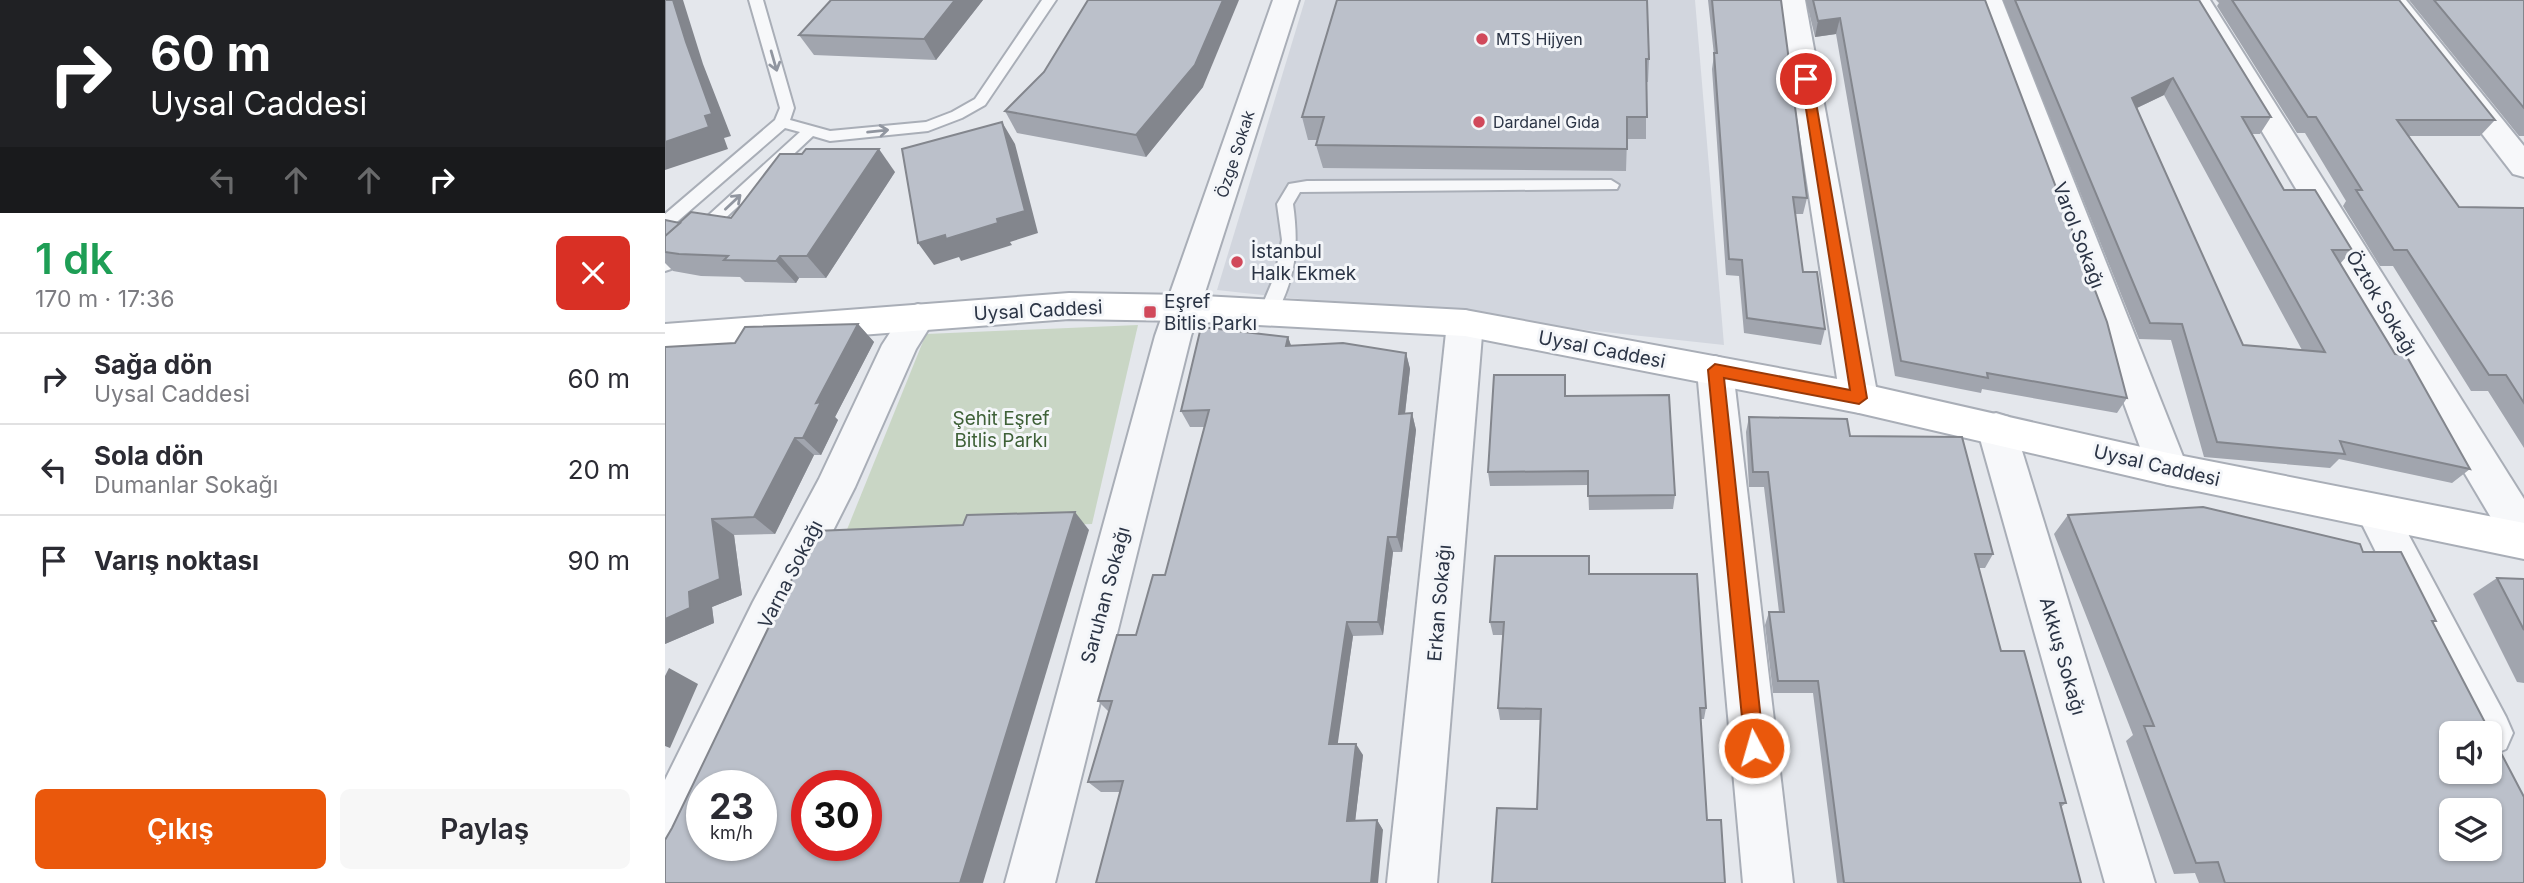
<!DOCTYPE html>
<html lang="tr">
<meta charset="utf-8">
<style>
body{margin:0;font-family:Inter,sans-serif;background:#f7f7f7;color:#2b2b33;height:100vh;display:flex;flex-direction:column;font-size:26px;white-space:nowrap}
*{box-sizing:border-box;margin:0}
p{font-size:23px;color:#7c7c81}
.icon{flex:none;width:38px;height:38px;fill:none;stroke:currentColor;stroke-width:2;stroke-linecap:round;stroke-linejoin:round}
.map{position:relative;flex:1;overflow:hidden}
.drawer{display:flex;flex-direction:column;background:#fff;width:665px}
.drawer>*{flex:none}
.guide{background:#202124;color:#fff;overflow:hidden}
.buttons{position:absolute;left:1774px;top:721px;display:grid;gap:14px}
.buttons a{display:grid;place-items:center;width:63px;height:63px;border-radius:10px;background:#fff;box-shadow:0 2px 5px #0004;font-size:35px}
.speed{position:absolute;left:21px;top:770px;display:flex;gap:14px;font-size:35px;font-weight:700;text-align:center}
.speed>*{display:grid;place-content:center;width:91px;height:91px;border-radius:50%;background:#fff;box-shadow:0 2px 5px #0004;line-height:1}
.speed small{font-size:18px;font-weight:400}
.speed .limit{border:10px solid #d22;background:#fff;color:#111}
.pin{position:absolute;display:grid;place-items:center;width:60px;height:60px;color:#fff;margin:-30px;border:4px solid #fff;border-radius:50%;box-shadow:0 2px 7px #0007}
.me{position:absolute;width:77px;margin:-38px;rotate:354deg;stroke-linejoin:round;filter:drop-shadow(0 0 5px #0008)}
.turn{display:flex;align-items:center;gap:24px;height:147px;padding:0 35px;font-size:32px}
.turn .icon{width:91px;height:91px;stroke-width:2.5}
.turn b{display:block;font-size:49px;line-height:60px}
.lanes{display:flex;align-items:center;height:66px;padding:0 35px;background:#0003;justify-content:center;gap:35px;direction:ltr}
.lanes .off{opacity:.35}
.round{display:grid;place-items:center;flex:none;width:74px;height:74px;border-radius:10px;background:#f7f7f7}
.headline{display:flex;align-items:center;justify-content:space-between;height:119px;padding:0 35px}
h1{font-size:42px;font-weight:600;line-height:52px;color:#1e9e55}
.action{display:flex;gap:14px;margin-top:auto;padding:14px 35px}
.action a{flex:1;height:80px;border-radius:10px;background:#ea580c;color:#fff;font-size:28px;font-weight:600;line-height:80px;text-align:center}
.action a+a{background:#f7f7f7;color:#2b2b33}
ul{padding:0;list-style:none}
li{display:flex;align-items:center;gap:21px;height:91px;padding:0 35px;border-top:2px solid #e1e1e2}
li div{flex:1}
li b{display:block;font-size:26px}
li em{font-style:normal}
main{display:flex;flex:1;min-height:0}
.map>svg:first-child{display:block}
</style>
<main>
<section class="drawer">
<div class="guide">
<div class="turn"><svg class="icon" aria-label="right" viewBox="0 0 24 24"><path d="M7 20v-9h11M14 6l5 5-5 5"/></svg><div><b>60 m</b>Uysal Caddesi</div></div>
<div class="lanes"><svg class="icon off" aria-label="left" viewBox="0 0 24 24"><path d="M17 20v-9H6M10 6l-5 5 5 5"/></svg><svg class="icon off" aria-label="ahead" viewBox="0 0 24 24"><path d="M12 20V5M6 11l6-6 6 6"/></svg><svg class="icon off" aria-label="ahead" viewBox="0 0 24 24"><path d="M12 20V5M6 11l6-6 6 6"/></svg><svg class="icon" aria-label="right" viewBox="0 0 24 24"><path d="M7 20v-9h11M14 6l5 5-5 5"/></svg></div>
</div>
<div class="headline"><div><h1>1 dk</h1><p>170 m · 17:36</p></div><a class="round" style="background:#d93025;color:#fff"><svg class="icon" aria-label="close" viewBox="0 0 24 24"><path d="M6 6l12 12M18 6L6 18"/></svg></a></div>
<ul>
<li><svg class="icon" aria-label="right" viewBox="0 0 24 24"><path d="M7 20v-9h11M14 6l5 5-5 5"/></svg><div><b>Sağa dön</b><p>Uysal Caddesi</p></div><em>60 m</em></li>
<li><svg class="icon" aria-label="left" viewBox="0 0 24 24"><path d="M17 20v-9H6M10 6l-5 5 5 5"/></svg><div><b>Sola dön</b><p>Dumanlar Sokağı</p></div><em>20 m</em></li>
<li><svg class="icon" aria-label="arrive" viewBox="0 0 24 24"><path d="M6 21V4h12l-3 4 3 4H6"/></svg><div><b>Varış noktası</b></div><em>90 m</em></li>
</ul>
<div class="action"><a>Çıkış</a><a>Paylaş</a></div>
</section>
<div class="map">
<svg width="1859" height="883" viewBox="0 0 1859 883">
<rect width="100%" height="100%" fill="#e4e7ec"/>
<path fill="#d2d6de" d="M 640,0 L 1030,0 L 1059,345 L 552,290 Z"/>
<path fill="#c9d6c5" d="M 473,325 L 427,524 L 181,532 L 261,334 Z"/>
<g fill="none" stroke-linecap="round" stroke-linejoin="round">
<defs>
<g id="lane">
<path d="M 84,0 L 98,0 L 129,108 L 125,120 L 165,131 L 261,122 L 287,112 L 310,99 L 377,0 L 391,0 L 320,105 L 297,118 L 263,131 L 165,141 L 148,136 L 6,269 L 0,271 L 0,255 L 135,132 L 120,128 L 6,227 L 0,229 L 0,214 L 110,120 L 115,108 Z"/>
<path d="M 946,180 L 954,185 L 952,189 L 635,192 L 628,204 C 634,247 631,278 609,318 L 597,318 L 594,313 L 610,275 L 617,240 L 612,204 L 624,184 L 642,181 Z"/>
</g>
<g id="street">
<path d="M 608,0 L 634,0 L 526,336 L 390,883 L 340,883 L 490,336 Z"/>
<path d="M 1114,0 L 1140,0 L 1213,398 L 1207,408 L 1194,413 L 1181,408 L 1175,398 Z"/>
<path d="M 1311,0 L 1337,0 L 1523,469 L 1517,480 L 1503,485 L 1489,480 L 1483,469 Z"/>
<path d="M 1519,0 L 1545,0 L 1859,499 L 1859,553 L 1844,548 Z"/>
<path d="M 1714,0 L 1741,0 L 1859,146 L 1859,177 L 1848,174 Z"/>
<path d="M 253,304 L 265,308 L 271,317 L 251,349 L 190,487 L 118,630 L 47,786 L 37,786 L 37,808 L 17,850 L 0,858 L 0,780 L 88,602 L 154,479 L 217,345 L 241,308 Z"/>
<path d="M 800,310 L 812,314 L 818,323 L 772,883 L 722,883 L 782,323 L 788,314 Z"/>
<path d="M 1050,356 L 1063,360 L 1068,370 L 1128,883 L 1078,883 L 1032,370 L 1037,360 Z"/>
<path d="M 1331,413 L 1344,417 L 1350,428 L 1490,883 L 1440,883 L 1312,428 L 1318,417 Z"/>
<path d="M 1711,495 L 1725,500 L 1841,717 L 1848,733 L 1841,749 L 1825,756 L 1825,733 L 1801,733 L 1691,512 L 1697,500 Z"/>
</g>
<path id="secondary" d="M 404,293 L 519,295 L 800,310 L 1194,383 L 1503,453 L 1859,523 L 1859,559 L 1503,485 L 1194,413 L 800,336 L 519,321 L 404,319 L 0,350 L 0,324 Z"/>
</defs>
<use href="#lane" stroke="#a9aeb7" stroke-width="4"/>
<use href="#street" stroke="#a9aeb7" stroke-width="4"/>
<use href="#secondary" stroke="#a9aeb7" stroke-width="4"/>
<use href="#lane" fill="#f7f8fa" fill-rule="evenodd"/>
<use href="#street" fill="#f7f8fa" fill-rule="evenodd"/>
<use href="#secondary" fill="#fff" fill-rule="evenodd"/>
</g>
<g fill="#a1a5ae" fill-rule="evenodd">
<path d="M 166,0 L 318,0 L 271,60 L 149,55 L 134,35 Z"/>
<path d="M 1043,0 L 1116,0 L 1142,198 L 1138,214 L 1130,214 L 1138,272 L 1160,329 L 1156,345 L 1079,333 L 1074,276 L 1061,275 L 1047,69 L 1049,55 Z"/>
<path d="M 1141,0 L 1320,0 L 1462,398 L 1452,413 L 1317,389 L 1316,393 L 1230,376 L 1171,34 L 1150,37 Z"/>
<path d="M 1338,0 L 1534,0 L 1606,117 L 1595,134 L 1587,134 L 1619,190 L 1687,250 L 1675,264 L 1730,354 L 1805,469 L 1787,483 L 1674,459 L 1665,468 L 1539,457 L 1506,340 L 1474,339 ZM 1499,95 L 1637,350 L 1578,345 L 1472,108 Z"/>
<path d="M 1551,0 L 1734,0 L 1830,120 L 1815,136 L 1744,136 L 1794,207 L 1859,208 L 1859,448 L 1823,391 L 1806,391 L 1728,266 L 1715,266 L 1678,206 L 1681,201 L 1640,133 L 1632,133 L 1552,6 L 1554,3 Z"/>
<path d="M 1744,0 L 1859,0 L 1859,136 L 1854,136 Z"/>
<path d="M 984,59 L 983,82 L 981,82 L 981,139 L 962,139 L 961,171 L 658,168 L 651,145 L 653,140 L 643,140 L 637,117 Z"/>
<path d="M 538,87 L 481,157 L 352,133 L 340,111 Z"/>
<path d="M 230,172 L 161,278 L 134,278 L 131,283 L 80,282 L 75,277 L 36,276 L 8,271 L 0,263 L 0,220 L 15,223 L 66,218 Z"/>
<path d="M 193,324 L 209,342 L 170,417 L 173,420 L 156,455 L 149,455 L 110,534 L 69,535 L 77,595 L 47,607 L 49,623 L 0,644 L 0,347 L 70,343 Z"/>
<path d="M 623,337 L 626,346 L 741,353 L 745,369 L 740,414 L 747,413 L 751,430 L 737,552 L 728,552 L 718,635 L 688,636 L 672,744 L 698,755 L 690,821 L 712,820 L 718,830 L 455,792 L 436,792 L 423,782 L 444,712 L 433,701 L 471,635 L 500,575 L 539,427 L 525,427 L 516,411 Z"/>
<path d="M 900,396 L 1010,495 L 1008,509 L 924,510 L 923,485 L 825,486 L 823,472 Z"/>
<path d="M 1084,417 L 1185,436 L 1328,554 L 1320,568 L 1314,568 L 1336,651 L 1401,803 L 1396,807 L 1416,883 L 1172,883 L 1148,693 L 1108,693 L 1100,625 L 1104,612 L 1114,612 L 1099,487 L 1084,487 L 1081,432 Z"/>
<path d="M 1403,515 L 1698,552 L 1771,621 L 1768,623 L 1859,883 L 1534,883 L 1530,873 L 1509,874 L 1461,741 L 1468,735 L 1389,534 Z"/>
<path d="M 924,574 L 1041,708 L 1039,719 L 1036,719 L 1042,820 L 1060,883 L 872,809 L 875,720 L 835,720 L 833,708 L 838,635 L 828,635 L 825,622 Z"/>
<path d="M 1832,578 L 1859,579 L 1859,683 L 1852,682 L 1808,594 Z"/>
</g>
<g fill="#83868d">
<path d="M 8,0 L 18,0 L 38,64 L 66,136 L 59,138 L 63,149 L 0,170 L 0,142 L 40,116 L 21,42 Z"/>
<path d="M 290,0 L 318,0 L 271,60 L 259,39 Z"/>
<path d="M 558,0 L 574,0 L 538,87 L 481,157 L 471,135 Z"/>
<path d="M 1175,18 L 1171,34 L 1150,37 L 1153,21 Z"/>
<path d="M 1508,78 L 1499,95 L 1459,114 L 1467,98 Z"/>
<path d="M 337,122 L 350,144 L 373,233 L 345,242 L 347,245 L 296,261 L 294,257 L 269,265 L 253,243 Z"/>
<path d="M 214,149 L 230,172 L 161,278 L 142,256 Z"/>
<path d="M 115,256 L 134,278 L 131,283 L 111,261 Z"/>
<path d="M 193,324 L 209,342 L 170,417 L 173,420 L 156,455 L 138,438 L 151,403 Z"/>
<path d="M 623,337 L 629,354 L 621,346 Z"/>
<path d="M 741,353 L 745,369 L 738,430 L 734,414 Z"/>
<path d="M 747,413 L 751,430 L 737,552 L 732,537 Z"/>
<path d="M 130,438 L 149,455 L 110,534 L 89,517 Z"/>
<path d="M 410,512 L 424,530 L 318,883 L 295,883 Z"/>
<path d="M 47,519 L 69,535 L 77,595 L 47,607 L 49,623 L 0,644 L 0,619 L 24,592 Z"/>
<path d="M 723,537 L 728,552 L 718,635 L 713,622 Z"/>
<path d="M 682,622 L 688,636 L 671,756 L 664,744 Z"/>
<path d="M 4,668 L 33,684 L 5,748 L 0,746 L 0,676 Z"/>
<path d="M 691,744 L 698,755 L 689,831 L 682,821 Z"/>
<path d="M 712,820 L 718,830 L 713,883 L 706,883 Z"/>
</g>
<g fill="#bbc0ca" stroke="#83868d" stroke-width="2" fill-rule="evenodd">
<path d="M 0,0 L 8,0 L 21,42 L 47,114 L 40,116 L 44,127 L 0,142 Z"/>
<path d="M 166,0 L 290,0 L 259,39 L 134,35 Z"/>
<path d="M 423,0 L 558,0 L 530,65 L 471,135 L 340,111 L 379,72 Z"/>
<path d="M 672,0 L 982,0 L 984,59 L 981,59 L 982,117 L 962,117 L 962,149 L 651,145 L 659,117 L 637,117 Z"/>
<path d="M 1047,0 L 1116,0 L 1142,198 L 1128,197 L 1138,272 L 1152,272 L 1160,329 L 1082,318 L 1077,260 L 1064,259 L 1049,53 L 1052,53 Z"/>
<path d="M 1148,0 L 1320,0 L 1442,322 L 1462,398 L 1322,373 L 1323,378 L 1236,361 L 1175,18 L 1153,21 Z"/>
<path d="M 1350,0 L 1534,0 L 1606,117 L 1577,117 L 1619,190 L 1650,190 L 1687,250 L 1667,250 L 1730,354 L 1741,355 L 1805,469 L 1675,441 L 1680,454 L 1552,442 L 1517,324 L 1485,323 ZM 1508,78 L 1660,352 L 1578,345 L 1467,98 Z"/>
<path d="M 1567,0 L 1734,0 L 1830,120 L 1732,120 L 1794,207 L 1859,208 L 1859,403 L 1841,375 L 1824,375 L 1742,250 L 1729,250 L 1691,190 L 1697,190 L 1651,117 L 1643,117 Z"/>
<path d="M 1769,0 L 1859,0 L 1859,108 Z"/>
<path d="M 337,122 L 360,211 L 332,219 L 333,223 L 281,239 L 280,235 L 253,243 L 237,149 Z"/>
<path d="M 141,149 L 214,149 L 142,256 L 115,256 L 111,261 L 59,260 L 63,256 L 14,254 L 0,252 L 0,236 L 26,212 L 66,218 L 115,154 L 137,154 Z"/>
<path d="M 0,220 L 15,223 L 0,236 Z"/>
<path d="M 193,324 L 151,403 L 156,402 L 138,438 L 130,438 L 89,517 L 47,519 L 55,579 L 24,592 L 25,608 L 0,619 L 0,347 L 70,343 L 80,327 Z"/>
<path d="M 536,327 L 623,337 L 621,346 L 678,343 L 741,353 L 734,414 L 747,413 L 732,537 L 723,537 L 713,622 L 682,622 L 664,744 L 691,744 L 682,821 L 712,820 L 706,883 L 431,883 L 458,781 L 423,782 L 447,701 L 433,701 L 452,635 L 471,635 L 488,575 L 500,575 L 544,410 L 516,411 Z"/>
<path d="M 829,375 L 900,375 L 900,396 L 1004,395 L 1010,495 L 923,496 L 923,471 L 823,472 Z"/>
<path d="M 1084,417 L 1182,419 L 1185,436 L 1297,437 L 1328,554 L 1310,554 L 1336,651 L 1359,651 L 1401,803 L 1395,803 L 1416,883 L 1179,883 L 1153,681 L 1113,681 L 1104,612 L 1119,612 L 1103,472 L 1088,472 Z"/>
<path d="M 1538,507 L 1695,544 L 1698,552 L 1736,552 L 1771,621 L 1767,621 L 1859,797 L 1859,883 L 1560,883 L 1553,862 L 1531,863 L 1479,726 L 1489,726 L 1403,515 ZM 1787,733 L 1825,733 L 1825,772 L 1787,772 ZM 1787,810 L 1825,810 L 1825,849 L 1787,849 Z"/>
<path d="M 410,512 L 295,883 L 0,883 L 0,840 L 7,828 L 150,531 L 298,525 L 302,515 ZM 37,786 L 96,786 L 96,845 L 37,845 ZM 142,786 L 201,786 L 201,845 L 142,845 Z"/>
<path d="M 830,556 L 924,556 L 924,574 L 1032,574 L 1041,708 L 1035,708 L 1042,820 L 1056,820 L 1060,883 L 827,883 L 832,808 L 872,809 L 876,709 L 833,708 L 839,622 L 825,622 Z"/>
<path d="M 1832,578 L 1859,579 L 1859,630 Z"/>
</g>
<defs><path id="oneway-shaft" d="M-6 0H5M1.5-3L5.5 0L1.5 3" fill="none" stroke-width="1.6" stroke-linecap="round" stroke-linejoin="round" transform="scale(1.75)"/></defs>
<g stroke="#9196a0">
<use href="#oneway-shaft" transform="translate(109 61) rotate(74)"/>
<use href="#oneway-shaft" transform="translate(213 131) rotate(-6)"/>
<use href="#oneway-shaft" transform="translate(68 202) rotate(-43)"/>
</g>
<path fill="#ea580c" stroke="#983908" stroke-width="2" d="M 1136,77 L 1147,79 L 1202,398 L 1194,404 L 1059,378 L 1099,748 L 1096,755 L 1089,758 L 1082,755 L 1080,748 L 1043,370 L 1050,364 L 1185,390 Z"/>
<g fill="#d1495b" stroke="#f4f6f9" stroke-width="2.5">
<circle cx="817" cy="39" r="7"/>
<circle cx="814" cy="122" r="7"/>
<circle cx="572" cy="262" r="7"/>
<rect x="478" y="305" width="14" height="14" rx="3.5"/>
</g>
<g text-anchor="middle" stroke-width="6" stroke-linejoin="round" paint-order="stroke">
<g font-size="16" fill="#2b3445" stroke="#f4f6f9" text-anchor="start">
<text x="831" y="45">MTS Hijyen</text>
<text x="828" y="128">Dardanel Gıda</text>
</g>
<g font-size="16" fill="#2b3445" stroke="#f4f6f9">
<text transform="translate(570 154) rotate(-72)" y="6">Özge Sokak</text>
</g>
<g font-size="19" fill="#2b3445" stroke="#f4f6f9">
<text transform="translate(1414 235) rotate(69)" y="7">Varol Sokağı</text>
<text transform="translate(1717 303) rotate(59)" y="7">Öztok Sokağı</text>
<text transform="translate(373 310) rotate(-3)" y="7">Uysal Caddesi</text>
<text transform="translate(937 349) rotate(11)" y="7">Uysal Caddesi</text>
<text transform="translate(1492 465) rotate(13)" y="7">Uysal Caddesi</text>
<text transform="translate(125 574) rotate(-63)" y="7">Varna Sokağı</text>
<text transform="translate(440 595) rotate(-75)" y="7">Saruhan Sokağı</text>
<text transform="translate(774 603) rotate(-85)" y="7">Erkan Sokağı</text>
<text transform="translate(1398 656) rotate(74)" y="7">Akkuş Sokağı</text>
</g>
<g font-size="19" fill="#2b3445" stroke="#f4f6f9" text-anchor="start">
<text x="586" y="258">İstanbul<tspan x="586" dy="22">Halk Ekmek</tspan></text>
<text x="499" y="308">Eşref<tspan x="499" dy="22">Bitlis Parkı</tspan></text>
</g>
<g font-size="19" fill="#3f6138" stroke="#f4f6f9">
<text x="336" y="425">Şehit Eşref<tspan x="336" dy="22">Bitlis Parkı</tspan></text>
</g>
</g>
</svg>
<div class="buttons">
<a><svg class="icon" aria-label="sound" viewBox="0 0 24 24"><path d="M4 9h4l5-4v14l-5-4H4zM17 9q2 3 0 6"/></svg></a>
<a><svg class="icon" aria-label="layers" viewBox="0 0 24 24"><path d="M12 4l9 5-9 5-9-5zM3 14l9 5 9-5"/></svg></a>
</div>
<div class="speed"><div>23<small>km/h</small></div><div class="limit">30</div></div>
<div class="pin" style="left:1141px;top:79px;background:#d93025"><svg class="icon" aria-label="arrive" viewBox="0 0 24 24"><path d="M6 21V4h12l-3 4 3 4H6"/></svg></div>
<svg class="me" style="left:1089px;top:748px" viewBox="-20 -20 40 40"><circle r="17" fill="#ea580c" stroke="#fff" stroke-width="3"/><path d="M0-11L8 9 0 5-8 9z" fill="#fff"/></svg>
</div>
</main>
